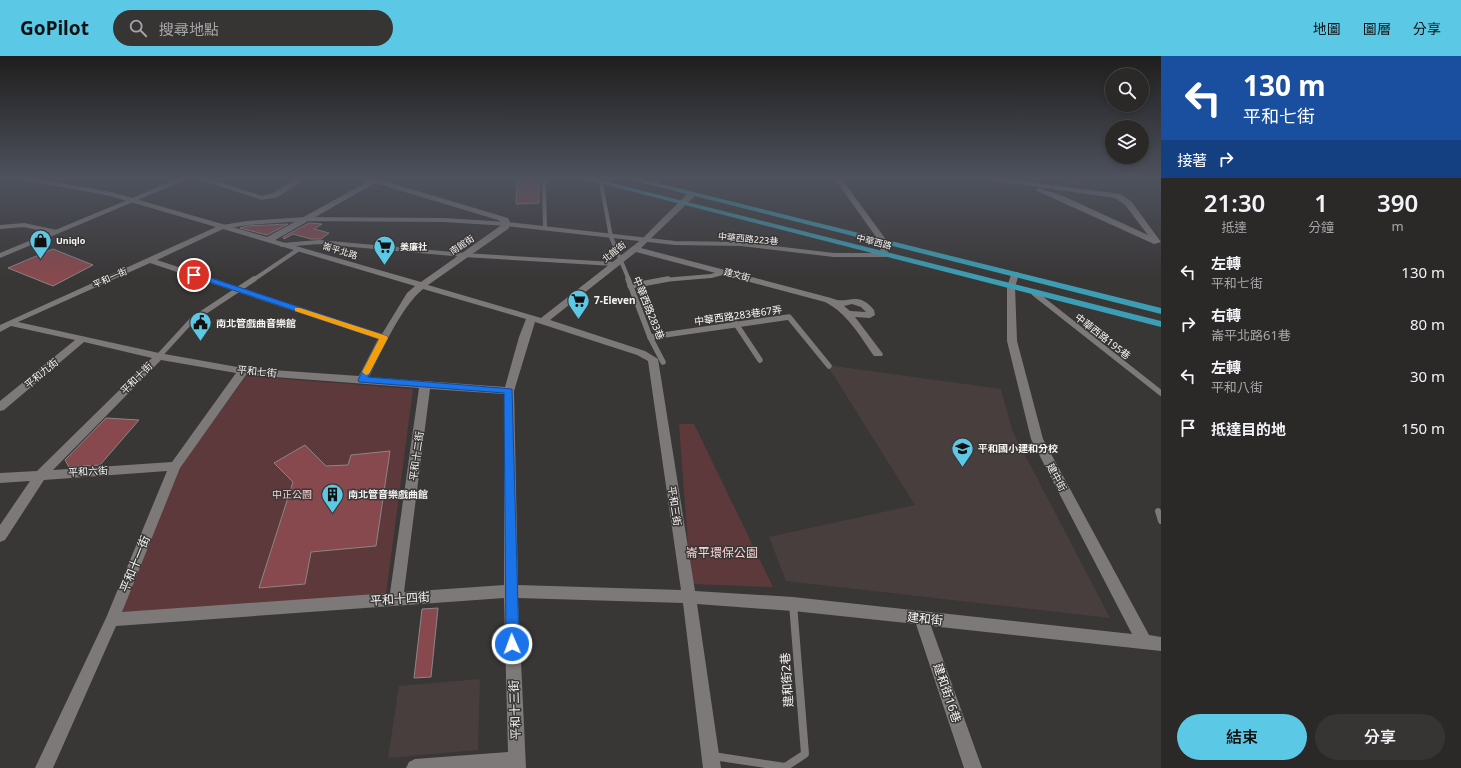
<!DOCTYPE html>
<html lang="zh-TW">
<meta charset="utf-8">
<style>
body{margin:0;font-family:"Noto Sans","Noto Sans TC",sans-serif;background:#373434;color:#f1f3f6;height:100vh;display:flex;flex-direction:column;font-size:15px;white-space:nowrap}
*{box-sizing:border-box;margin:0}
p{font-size:13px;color:#a6a6a8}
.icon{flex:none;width:22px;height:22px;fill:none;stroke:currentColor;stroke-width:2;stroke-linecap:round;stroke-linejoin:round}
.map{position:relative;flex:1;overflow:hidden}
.drawer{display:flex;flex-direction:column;background:#2b2828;width:300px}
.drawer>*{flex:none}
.guide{background:#1a4fa0;color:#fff;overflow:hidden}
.controls{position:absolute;left:1105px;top:12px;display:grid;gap:8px}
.controls a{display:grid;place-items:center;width:44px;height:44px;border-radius:50%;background:#2b2828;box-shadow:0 2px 6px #0003,0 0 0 1px #474445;font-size:20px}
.pin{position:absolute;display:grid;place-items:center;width:34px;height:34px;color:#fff;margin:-17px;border:2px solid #fff;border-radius:50%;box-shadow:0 1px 4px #0007}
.me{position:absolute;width:44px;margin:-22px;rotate:358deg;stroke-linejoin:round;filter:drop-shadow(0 0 3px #0008)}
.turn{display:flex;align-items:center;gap:14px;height:84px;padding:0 16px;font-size:18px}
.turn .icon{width:52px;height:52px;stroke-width:2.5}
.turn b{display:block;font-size:28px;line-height:34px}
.then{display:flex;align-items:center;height:38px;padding:0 16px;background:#0003;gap:8px;font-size:15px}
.eta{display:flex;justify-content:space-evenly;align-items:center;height:68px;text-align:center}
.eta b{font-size:24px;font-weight:600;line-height:28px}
.action{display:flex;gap:8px;margin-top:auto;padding:8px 16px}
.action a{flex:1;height:46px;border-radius:24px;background:#5bc8e6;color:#111;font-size:16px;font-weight:600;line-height:46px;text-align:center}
.action a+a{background:#373434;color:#f1f3f6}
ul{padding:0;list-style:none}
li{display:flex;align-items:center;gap:12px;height:52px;padding:0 16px}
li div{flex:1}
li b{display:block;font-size:15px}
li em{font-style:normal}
header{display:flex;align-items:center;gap:24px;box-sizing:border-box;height:56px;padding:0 20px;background:#5bc8e6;color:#111}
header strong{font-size:19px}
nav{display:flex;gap:22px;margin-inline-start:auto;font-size:14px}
.search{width:280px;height:36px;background:#373434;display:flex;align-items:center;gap:10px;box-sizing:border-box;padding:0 14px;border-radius:22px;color:#a6a6a8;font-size:15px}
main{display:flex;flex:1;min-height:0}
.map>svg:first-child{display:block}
</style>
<header>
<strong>GoPilot</strong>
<div class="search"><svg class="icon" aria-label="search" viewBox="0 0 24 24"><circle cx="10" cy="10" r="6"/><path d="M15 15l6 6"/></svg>搜尋地點</div>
<nav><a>地圖</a><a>圖層</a><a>分享</a></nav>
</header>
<main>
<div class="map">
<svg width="1161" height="712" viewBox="0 0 1161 712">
<rect width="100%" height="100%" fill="#393636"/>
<g fill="#483e3e">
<path d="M 1024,122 L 1080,122 L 1085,129 Z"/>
<path d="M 827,309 L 1001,333 L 1012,374 L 1110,562 L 786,525 L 769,481 L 915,449 Z"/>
<path d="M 480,623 L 478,694 L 388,702 L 399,630 Z"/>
</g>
<g fill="#5e393c">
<path d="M 246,320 L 413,333 L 386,538 L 118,559 L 181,410 Z"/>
<path d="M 679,368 L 694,368 L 773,531 L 691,528 Z"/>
</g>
<g fill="#87494e" stroke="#8b8686">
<path d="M 517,122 L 539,124 L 539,147 L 516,148 Z"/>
<path d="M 309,167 L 322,168 L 314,173 L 329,177 L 321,183 L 311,183 L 293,178 L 284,183 L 283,181 Z"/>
<path d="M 288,168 L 267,179 L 240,172 L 247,170 Z"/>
<path d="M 53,193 L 93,209 L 53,230 L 8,212 Z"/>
<path d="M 106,362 L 139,364 L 100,409 L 69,411 L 65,404 Z"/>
<path d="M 305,389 L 326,410 L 348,409 L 351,399 L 390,395 L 376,490 L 311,496 L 305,528 L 259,532 L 293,426 L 274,407 Z"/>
<path d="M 438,552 L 431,621 L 414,622 L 422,553 Z"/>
</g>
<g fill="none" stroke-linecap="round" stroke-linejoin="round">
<g stroke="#7d7979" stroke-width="4">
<path d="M 601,127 L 611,181 L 629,224"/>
<path d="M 0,171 L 24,169 L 56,176"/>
<path d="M 223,171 L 247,167 L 305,163 L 445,164 L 507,168 L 675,187 L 741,188 L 834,199 L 885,199"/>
<path d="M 545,172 L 544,127 L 546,122"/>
<path d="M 282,189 L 319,186 L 464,199 L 614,208"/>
<path d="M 253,224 L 299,193"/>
<path d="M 663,224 L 711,220 L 726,216"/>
</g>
<g stroke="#7d7979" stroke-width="5.5">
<path d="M 628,223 L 650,281 L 663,306"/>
<path d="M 630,230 L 668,223"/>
<path d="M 1034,237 L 1161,337"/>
<path d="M 736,268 L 760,304"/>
<path d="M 650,281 L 789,261 L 829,310"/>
<path d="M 159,300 L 192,264 L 254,223"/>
</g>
<path stroke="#7d7979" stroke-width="6" d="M 1158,455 L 1161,465"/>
<path stroke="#7d7979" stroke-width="8" d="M 713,700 L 785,711 L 805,698 L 793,548"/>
<g fill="#7d7979" fill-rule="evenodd">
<path d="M 0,122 L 6,122 L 0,126 Z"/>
<path d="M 13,122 L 31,122 L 111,136 L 267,181 L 369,125 L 362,122 L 374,122 L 508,162 L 511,168 L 508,173 L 428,229 L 541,262 L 642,183 L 689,136 L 695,136 L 695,140 L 641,192 L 831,242 C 847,250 857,233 874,254 L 875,259 L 870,262 L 855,261 L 883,298 L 882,300 L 874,300 C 860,280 847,257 825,246 L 636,196 L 550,264 L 645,295 L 658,303 L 695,535 L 793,541 L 1132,578 L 1031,383 L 1007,285 L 1007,231 L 1012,216 L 1018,216 L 1019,218 L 1015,231 L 1017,285 L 1043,383 L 1149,579 L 1161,581 L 1161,595 L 931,570 L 982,712 L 964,712 L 916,568 L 793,555 L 697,548 L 721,712 L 703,712 L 683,547 L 518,542 L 526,712 L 406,712 L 409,706 L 415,703 L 508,696 L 504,542 L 116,570 L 53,712 L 35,712 L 106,562 L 167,415 L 44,424 L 5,484 L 0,486 L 0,469 L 30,425 L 0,427 L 0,417 L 37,415 L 152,302 L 84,286 L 4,354 L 0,355 L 0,345 L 75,284 L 11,270 L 0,276 L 0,269 L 216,171 L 110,140 ZM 375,127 L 498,164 L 503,168 L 421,226 L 275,184 ZM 223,173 L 415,230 L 407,237 L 382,278 L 157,204 ZM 150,207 L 378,283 L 359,320 L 243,312 L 159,297 L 18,266 ZM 423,233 L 526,263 L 519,281 L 505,331 L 369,321 C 382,294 401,251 423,233 ZM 852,248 L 861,251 L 866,256 L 850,255 L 844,250 ZM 535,266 L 637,299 L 648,305 L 681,534 L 518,529 L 514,335 ZM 161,304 L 236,317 L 172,406 L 53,414 ZM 246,319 L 419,332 L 390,537 L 122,556 L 180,412 ZM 430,333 L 504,338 L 504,529 L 404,536 Z"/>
<path d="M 194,122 L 206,122 L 262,140 L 273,137 L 298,122 L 307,122 L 278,141 L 262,144 Z"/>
<path d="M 834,122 L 841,122 L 887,185 L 888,201 L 882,201 L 881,199 L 879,185 Z"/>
<path d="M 977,122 L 999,122 L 1120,138 L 1131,145 L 1161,186 L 1154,188 L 1035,134 L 1039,132 L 1063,140 L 1148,179 L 1125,149 L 1115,142 Z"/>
</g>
<path fill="#7d7979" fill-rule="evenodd" d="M 180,122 L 190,122 L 0,202 L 0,197 Z"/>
<g fill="#3b9eb4" fill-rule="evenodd">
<path d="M 579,122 L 592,122 L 1161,265 L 1161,271 Z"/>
<path d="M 624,122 L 637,122 L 1161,252 L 1161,258 Z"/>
</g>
</g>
<linearGradient id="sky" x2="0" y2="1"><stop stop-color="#1f1e1e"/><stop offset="0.55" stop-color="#4e525d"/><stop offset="1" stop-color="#4e525d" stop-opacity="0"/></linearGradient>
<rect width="1161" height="222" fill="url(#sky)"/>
<path fill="#1a73e8" stroke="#114b97" d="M 191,217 L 196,217 L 387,280 L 388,282 L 368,321 L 512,333 L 519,588 L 517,593 L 512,594 L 508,593 L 506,588 L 504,337 L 359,326 L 358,324 L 379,283 L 191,220 Z"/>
<path fill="#f59e0b" d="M 295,252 L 300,252 L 387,280 L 388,282 L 369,318 L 366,319 L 362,316 L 379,283 L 295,255 Z"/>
<defs>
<symbol id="shop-pin" viewBox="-11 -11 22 30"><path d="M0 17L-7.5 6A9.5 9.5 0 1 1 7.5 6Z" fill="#5bc8e6" stroke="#393636"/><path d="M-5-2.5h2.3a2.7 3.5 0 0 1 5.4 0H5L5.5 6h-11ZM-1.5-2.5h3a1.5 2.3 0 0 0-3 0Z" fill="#111"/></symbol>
<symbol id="supermarket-pin" viewBox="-11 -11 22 30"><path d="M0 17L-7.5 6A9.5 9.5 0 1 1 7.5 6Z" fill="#5bc8e6" stroke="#393636"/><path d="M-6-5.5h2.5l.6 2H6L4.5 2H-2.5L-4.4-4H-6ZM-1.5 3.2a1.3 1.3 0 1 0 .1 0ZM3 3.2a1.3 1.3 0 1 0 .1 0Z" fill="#111"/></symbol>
<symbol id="civic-pin" viewBox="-11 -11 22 30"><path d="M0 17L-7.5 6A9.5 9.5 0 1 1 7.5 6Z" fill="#5bc8e6" stroke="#393636"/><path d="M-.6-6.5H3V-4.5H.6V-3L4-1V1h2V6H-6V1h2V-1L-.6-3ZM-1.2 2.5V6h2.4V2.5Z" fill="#111"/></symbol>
<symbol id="school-pin" viewBox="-11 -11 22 30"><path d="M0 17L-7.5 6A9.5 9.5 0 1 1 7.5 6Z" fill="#5bc8e6" stroke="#393636"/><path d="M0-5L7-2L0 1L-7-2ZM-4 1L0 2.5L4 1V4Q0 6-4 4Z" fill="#111"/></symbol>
<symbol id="building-pin" viewBox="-11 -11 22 30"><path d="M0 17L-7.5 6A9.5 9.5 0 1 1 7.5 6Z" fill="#5bc8e6" stroke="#393636"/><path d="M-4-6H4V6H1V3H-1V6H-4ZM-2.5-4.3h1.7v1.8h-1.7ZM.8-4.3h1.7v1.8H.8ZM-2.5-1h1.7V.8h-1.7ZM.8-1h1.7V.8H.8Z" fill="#111"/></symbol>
</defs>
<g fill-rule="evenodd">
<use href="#shop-pin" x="28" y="172" width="25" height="34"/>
<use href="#supermarket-pin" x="372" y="178" width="25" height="34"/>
<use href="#supermarket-pin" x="566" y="232" width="25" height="34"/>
<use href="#civic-pin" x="188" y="254" width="25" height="34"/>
<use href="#school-pin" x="950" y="380" width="25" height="34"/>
<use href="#building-pin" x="320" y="426" width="25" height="34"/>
</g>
<g text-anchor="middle" stroke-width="3" stroke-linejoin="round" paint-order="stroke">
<g font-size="9" fill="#f6f3f3" stroke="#393636">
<text transform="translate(748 183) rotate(5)" y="3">中華西路223巷</text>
<text transform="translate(874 186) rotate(14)" y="3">中華西路</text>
<text transform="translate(462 189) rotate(-34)" y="3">南館街</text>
<text transform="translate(340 195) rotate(17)" y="3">崙平北路</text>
<text transform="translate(614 196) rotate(-38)" y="3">北館街</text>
<text transform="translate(737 219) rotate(15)" y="3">建文街</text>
<text transform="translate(110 222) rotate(-24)" y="3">平和一街</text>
</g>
<g font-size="9" font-weight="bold" fill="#f6f3f3" stroke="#393636" text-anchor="start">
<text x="56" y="188">Uniqlo</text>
<text x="400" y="194">美廉社</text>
</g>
<g font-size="10" font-weight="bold" fill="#f6f3f3" stroke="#393636" text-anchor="start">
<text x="594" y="248">7-Eleven</text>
<text x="216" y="271">南北管戲曲音樂館</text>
<text x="978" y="396">平和國小建和分校</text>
<text x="348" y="442">南北管音樂戲曲館</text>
</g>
<g font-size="10" fill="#f6f3f3" stroke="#393636">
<text transform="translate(649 252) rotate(68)" y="4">中華西路283巷</text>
<text transform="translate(738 259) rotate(-8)" y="4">中華西路283巷67弄</text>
<text transform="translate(1103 280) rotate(38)" y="4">中華西路195巷</text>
<text transform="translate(257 315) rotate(6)" y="4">平和七街</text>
<text transform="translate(41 317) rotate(-40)" y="4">平和九街</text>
<text transform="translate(136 322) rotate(-45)" y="4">平和十街</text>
<text transform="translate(416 400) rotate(-82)" y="4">平和十二街</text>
<text transform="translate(88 415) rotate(-3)" y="4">平和六街</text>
<text transform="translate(1057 421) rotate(62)" y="4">建中街</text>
<text transform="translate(675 450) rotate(81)" y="4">平和三街</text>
</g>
<g font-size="10" fill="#fcd4d5" stroke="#393636">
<text x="292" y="442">中正公園</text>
</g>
<g font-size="12" fill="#fcd4d5" stroke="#393636">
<text x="722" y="501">崙平環保公園</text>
</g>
<g font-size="12" fill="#f6f3f3" stroke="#393636">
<text transform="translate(135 508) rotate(-68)" y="4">平和十一街</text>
<text transform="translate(400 543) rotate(-4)" y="4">平和十四街</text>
<text transform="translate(925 563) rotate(6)" y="4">建和街</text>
<text transform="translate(787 624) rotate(-94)" y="4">建和街2巷</text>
<text transform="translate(947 637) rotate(71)" y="4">建和街16巷</text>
<text transform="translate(515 654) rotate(-92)" y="4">平和十三街</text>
</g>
</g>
</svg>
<div class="controls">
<a><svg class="icon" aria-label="search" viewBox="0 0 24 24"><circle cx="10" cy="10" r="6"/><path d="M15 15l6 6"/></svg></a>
<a><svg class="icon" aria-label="layers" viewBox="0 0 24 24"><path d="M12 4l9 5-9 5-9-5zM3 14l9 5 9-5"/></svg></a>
</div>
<div class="pin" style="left:194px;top:219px;background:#d93025"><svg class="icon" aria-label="arrive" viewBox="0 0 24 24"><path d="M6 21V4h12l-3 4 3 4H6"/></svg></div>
<svg class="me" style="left:512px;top:588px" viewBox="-20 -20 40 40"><circle r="17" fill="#1a73e8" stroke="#fff" stroke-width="3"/><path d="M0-11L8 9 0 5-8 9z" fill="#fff"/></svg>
</div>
<section class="drawer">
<div class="guide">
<div class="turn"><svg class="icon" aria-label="left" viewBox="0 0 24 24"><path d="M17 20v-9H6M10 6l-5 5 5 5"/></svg><div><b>130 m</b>平和七街</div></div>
<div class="then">接著<svg class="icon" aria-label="right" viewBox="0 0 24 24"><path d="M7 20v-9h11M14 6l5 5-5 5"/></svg></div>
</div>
<div class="eta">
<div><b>21:30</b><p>抵達</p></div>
<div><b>1</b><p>分鐘</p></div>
<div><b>390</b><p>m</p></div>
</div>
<ul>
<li><svg class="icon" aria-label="left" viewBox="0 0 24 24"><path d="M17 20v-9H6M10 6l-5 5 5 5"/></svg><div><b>左轉</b><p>平和七街</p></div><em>130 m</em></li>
<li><svg class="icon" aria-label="right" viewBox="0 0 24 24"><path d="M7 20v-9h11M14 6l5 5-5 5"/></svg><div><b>右轉</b><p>崙平北路61巷</p></div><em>80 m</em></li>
<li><svg class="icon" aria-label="left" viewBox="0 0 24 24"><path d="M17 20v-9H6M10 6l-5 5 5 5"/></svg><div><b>左轉</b><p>平和八街</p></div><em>30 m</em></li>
<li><svg class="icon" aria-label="arrive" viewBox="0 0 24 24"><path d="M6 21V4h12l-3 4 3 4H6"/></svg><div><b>抵達目的地</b></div><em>150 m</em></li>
</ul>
<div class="action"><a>結束</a><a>分享</a></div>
</section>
</main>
